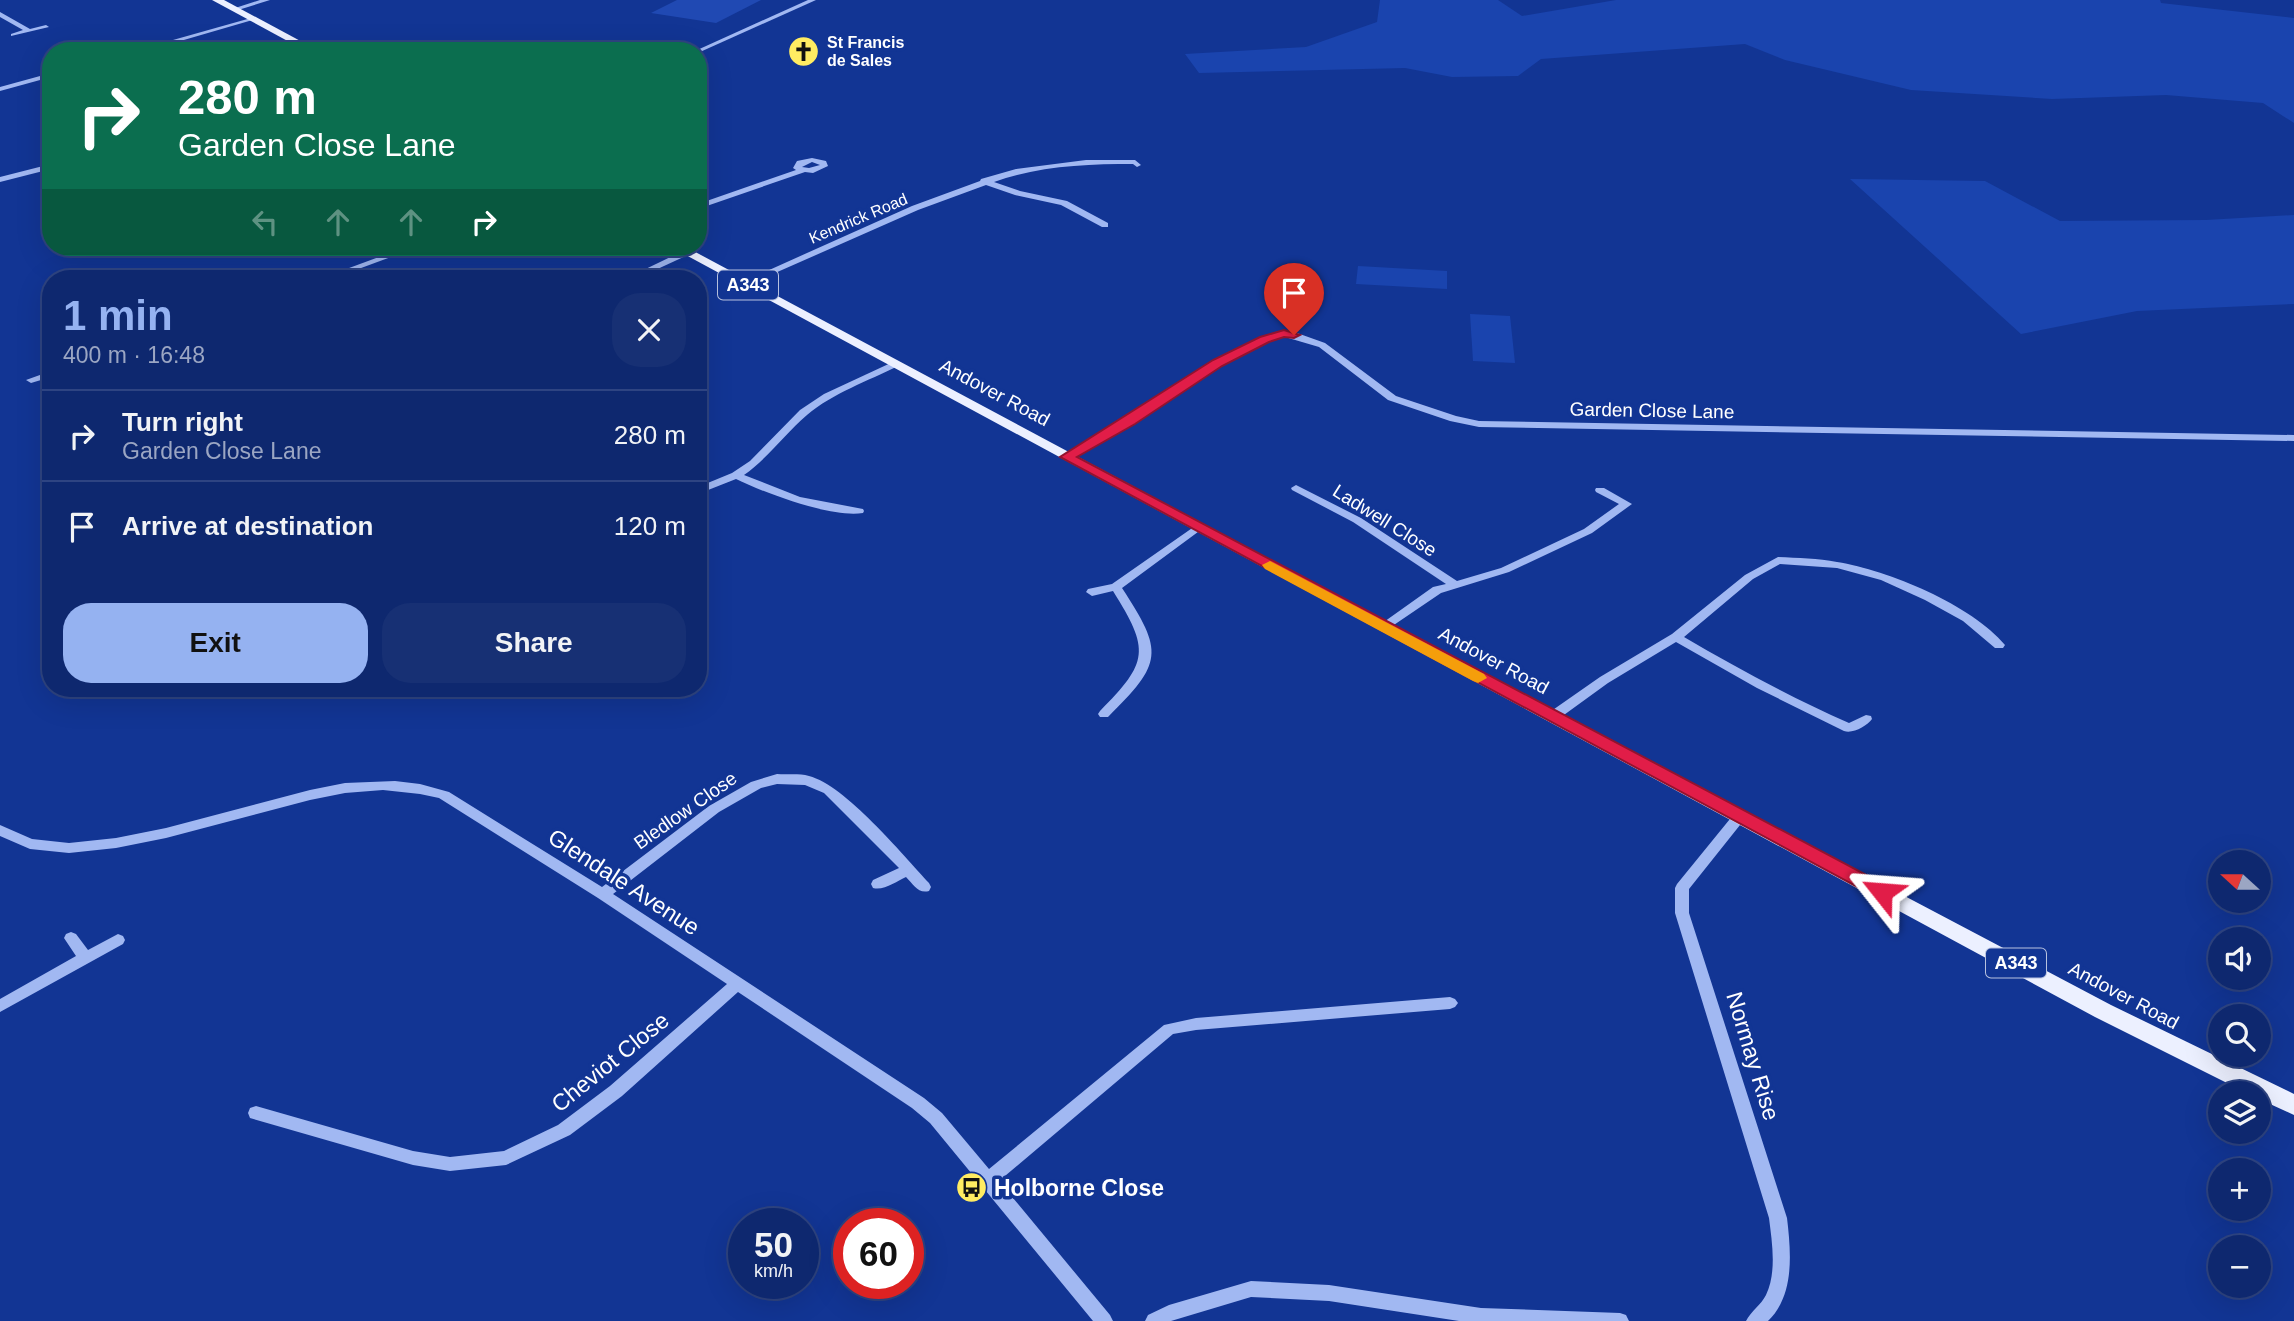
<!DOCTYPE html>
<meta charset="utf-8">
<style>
body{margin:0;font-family:Helvetica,sans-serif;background:#173074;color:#f1f3f6;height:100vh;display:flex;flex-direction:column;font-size:26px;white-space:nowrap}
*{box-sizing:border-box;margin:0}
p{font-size:23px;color:#9ba6c3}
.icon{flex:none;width:38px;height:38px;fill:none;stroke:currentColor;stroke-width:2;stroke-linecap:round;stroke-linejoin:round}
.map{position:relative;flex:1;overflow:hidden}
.details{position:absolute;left:42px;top:270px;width:665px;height:427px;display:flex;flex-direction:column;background:#0e286f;border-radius:28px;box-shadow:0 7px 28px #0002,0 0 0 2px #2e4482}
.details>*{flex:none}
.top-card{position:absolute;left:42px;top:42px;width:665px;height:214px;border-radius:28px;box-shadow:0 7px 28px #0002,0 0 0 2px #2e4482;background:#0b6e4f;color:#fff;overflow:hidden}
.needle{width:46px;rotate:291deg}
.buttons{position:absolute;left:2208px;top:850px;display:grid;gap:14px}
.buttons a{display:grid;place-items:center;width:63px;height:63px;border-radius:50%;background:#0e286f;box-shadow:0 7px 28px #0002,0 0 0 2px #2e4482;font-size:35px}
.speed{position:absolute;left:728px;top:1208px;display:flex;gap:14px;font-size:35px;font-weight:700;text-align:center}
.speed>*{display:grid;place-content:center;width:91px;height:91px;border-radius:50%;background:#0e286f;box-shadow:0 7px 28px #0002,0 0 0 2px #2e4482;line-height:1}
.speed small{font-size:18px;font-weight:400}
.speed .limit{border:10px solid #d22;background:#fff;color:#111}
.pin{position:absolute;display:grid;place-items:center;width:60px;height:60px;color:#fff;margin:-72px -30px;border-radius:50% 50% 50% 0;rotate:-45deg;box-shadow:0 0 7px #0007}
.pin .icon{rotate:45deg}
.me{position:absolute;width:77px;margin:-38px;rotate:298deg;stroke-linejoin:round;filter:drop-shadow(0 0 5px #0008)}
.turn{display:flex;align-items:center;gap:24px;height:147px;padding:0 21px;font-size:32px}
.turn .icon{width:91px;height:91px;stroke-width:2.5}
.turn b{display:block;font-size:49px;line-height:60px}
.lanes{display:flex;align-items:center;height:66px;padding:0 21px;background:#0003;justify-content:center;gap:35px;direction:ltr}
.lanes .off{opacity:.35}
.round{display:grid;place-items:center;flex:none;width:74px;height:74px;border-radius:28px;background:#173074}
.overview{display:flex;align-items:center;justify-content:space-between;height:119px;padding:0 21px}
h1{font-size:42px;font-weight:700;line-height:52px;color:#95b2f1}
.action{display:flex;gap:14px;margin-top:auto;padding:14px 21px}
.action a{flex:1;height:80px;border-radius:28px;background:#95b2f1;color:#111;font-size:28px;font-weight:700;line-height:80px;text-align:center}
.action a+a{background:#173074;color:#f1f3f6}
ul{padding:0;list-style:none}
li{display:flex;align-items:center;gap:21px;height:91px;padding:0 21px;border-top:2px solid #2e4482}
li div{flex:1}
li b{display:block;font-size:26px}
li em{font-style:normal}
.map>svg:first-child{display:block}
</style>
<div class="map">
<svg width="2294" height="1321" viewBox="0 0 2294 1321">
<rect width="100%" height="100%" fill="#123594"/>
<g fill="#1a44ae">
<path d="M 1380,0 L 1498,0 L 1522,16 L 1616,0 L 2160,0 L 2161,3 L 2294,18 L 2294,123 L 2263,103 L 2166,95 L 2052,99 L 1911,90 L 1785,60 L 1745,44 L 1541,59 L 1518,76 L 1452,77 L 1405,68 L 1199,73 L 1185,54 L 1306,47 L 1377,22 Z"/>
<path d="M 1850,179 L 1985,181 L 2060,221 L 2206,220 L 2294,215 L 2294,304 L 2137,311 L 2021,334 Z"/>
<path d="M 1358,266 L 1447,271 L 1447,289 L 1356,284 Z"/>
<path d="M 1470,314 L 1510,316 L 1515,363 L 1473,361 Z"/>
</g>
<path fill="#2049b3" d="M 677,0 L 761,0 L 716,23 L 651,13 Z"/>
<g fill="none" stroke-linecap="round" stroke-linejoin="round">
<g fill="#a1b8f2" fill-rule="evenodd">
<path d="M 260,0 L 270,0 L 235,11 L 232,9 Z"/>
<path d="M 808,0 L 816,0 L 700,52 L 695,51 Z"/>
<path d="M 0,12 L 30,29 L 46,25 L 49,27 L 11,36 L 11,34 L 23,30 L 0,17 Z"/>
<path d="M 251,18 L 256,19 L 146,51 L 134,51 Z"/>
<path d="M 51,73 L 51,77 L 0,91 L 0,87 Z"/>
<path d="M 812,158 L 826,161 L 828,166 L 813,173 L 805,172 L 698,209 L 698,204 L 796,170 L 793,168 L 797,161 ZM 812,162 L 820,165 L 809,168 L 802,167 Z"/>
<path d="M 1086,160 L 1135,160 L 1141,165 L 1137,167 L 1133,164 C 1086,164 1038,166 994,182 L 1020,191 L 1067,201 L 1108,223 L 1108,227 L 1102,227 L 1061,205 L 1015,195 L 986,185 L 918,210 L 748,285 L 742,285 L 740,283 L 912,206 L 980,181 L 981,179 L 1016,169 Z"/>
<path d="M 51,164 L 51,169 L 0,182 L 0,177 Z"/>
<path d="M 406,247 L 418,247 L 334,278 L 322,278 Z"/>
<path d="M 687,249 L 690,250 L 690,254 L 638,278 L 627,278 Z"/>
<path d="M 698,330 L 704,330 L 706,332 L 698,336 Z"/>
<path d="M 1284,331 L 1297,333 L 1325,343 L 1396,396 L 1456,416 L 1479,421 L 2294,435 L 2294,441 L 1479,427 L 1450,421 L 1388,400 L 1319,347 L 1285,337 L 1268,342 L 1221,365 L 1111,438 L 1071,459 L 1063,459 L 1062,457 C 1074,447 1091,441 1104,433 C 1163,398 1217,349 1284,331 Z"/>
<path d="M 895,361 L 900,364 L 898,366 C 868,381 833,393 807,415 C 785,434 768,458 744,475 L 800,497 L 863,509 L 864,511 L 863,513 C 830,518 765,493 736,479 L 698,494 L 698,487 L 732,473 L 750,461 L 800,410 L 824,394 Z"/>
<path d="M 51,371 L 51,377 L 31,383 L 26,380 Z"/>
<path d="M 1296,485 L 1361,518 L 1457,581 L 1501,568 L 1584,529 L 1619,504 L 1596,492 L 1595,490 L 1596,488 L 1604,488 L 1632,504 L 1592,533 L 1509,572 L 1441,593 L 1385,631 L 1379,627 L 1381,624 L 1433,587 L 1446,584 L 1353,522 L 1292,490 L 1291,488 Z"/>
<path d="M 1198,524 L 1202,525 L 1204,527 L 1202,529 L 1122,588 C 1164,652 1163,663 1108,717 L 1100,717 L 1098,714 L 1100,711 C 1149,662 1150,650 1113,591 L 1092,596 L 1086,592 L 1088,589 L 1112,584 Z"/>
<path d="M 1778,557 C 1798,558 1818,558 1837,562 C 1888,570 1972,605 2005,645 L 2003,648 L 1995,648 L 1963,621 L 1925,600 L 1881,580 L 1837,568 L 1780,564 L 1753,579 L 1684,637 C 1737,668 1792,698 1849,723 L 1866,715 L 1871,716 L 1872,719 C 1867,726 1853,734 1844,731 L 1757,688 L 1676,642 L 1608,683 L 1557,720 L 1547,720 L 1546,717 L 1547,714 L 1600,677 L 1672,634 L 1745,575 Z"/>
<path d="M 777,774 C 787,775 799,773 809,776 C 845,785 903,855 929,883 L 931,887 L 929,891 C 918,894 913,884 906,877 C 897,881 884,891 873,888 L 871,884 L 873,880 L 899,868 L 824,793 L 805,785 L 777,784 L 761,788 L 719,812 L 613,894 L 924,1098 L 942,1113 L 989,1169 L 1164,1025 L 1196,1018 L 1450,997 L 1455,999 L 1458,1003 L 1455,1007 L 1450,1009 L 1196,1030 L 1173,1034 L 999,1181 L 1110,1315 L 1113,1321 L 1093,1321 L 930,1123 L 912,1108 L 738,992 L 622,1096 L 570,1135 L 506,1165 L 450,1171 L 413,1165 L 250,1118 L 248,1113 L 250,1108 L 256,1106 L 413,1151 L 450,1157 L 504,1151 L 558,1125 L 610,1086 L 727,984 L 598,898 L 439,798 L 420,794 L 383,790 L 345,793 L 310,800 L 166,838 L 116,848 L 69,853 L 30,849 L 0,836 L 0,825 L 32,839 L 69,843 L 116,838 L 166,828 L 310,790 L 345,783 L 395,781 L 420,784 L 449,792 L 602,887 L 709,806 L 751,782 Z"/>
<path d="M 1739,812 L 1744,814 L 1746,817 L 1744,820 L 1689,889 L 1689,913 L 1787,1218 C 1791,1252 1795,1295 1768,1321 L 1746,1321 C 1751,1311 1761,1305 1766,1295 C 1777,1272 1772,1242 1769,1218 L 1675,913 L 1675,888 L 1677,884 L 1734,814 Z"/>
<path d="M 71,932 L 76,934 L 88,950 L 118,934 L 123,936 L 125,940 L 123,944 L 0,1012 L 0,999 L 76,956 L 64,938 L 66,934 Z"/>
<path d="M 1251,1281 L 1329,1285 L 1481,1308 L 1620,1313 L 1626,1315 L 1629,1321 L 1459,1321 L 1329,1301 L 1251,1297 L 1171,1321 L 1145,1321 L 1148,1315 L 1169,1305 Z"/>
</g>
<g fill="#ecf0ff" fill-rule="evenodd">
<path d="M 212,0 L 224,0 L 319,51 L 306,51 Z"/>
<path d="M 671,247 L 686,247 L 1450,656 L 2111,1005 L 2294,1094 L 2294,1115 L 2259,1099 L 2259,1094 L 2249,1094 L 2095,1017 Z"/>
</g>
</g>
<path fill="#e11d48" stroke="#92132f" stroke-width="2" d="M 1284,330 L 1300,335 L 1294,338 L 1284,337 L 1269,342 L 1222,366 L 1135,424 L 1077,457 L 1889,887 L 1892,892 L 1889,897 L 1876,897 L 1060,457 L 1213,360 L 1260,337 Z"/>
<path fill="#f59e0b" d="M 1270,561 L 1484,674 L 1487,678 L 1478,683 L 1473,681 L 1265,569 L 1262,565 Z"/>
<defs>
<symbol id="church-disc" viewBox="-11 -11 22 22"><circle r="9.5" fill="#ffec62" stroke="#123594"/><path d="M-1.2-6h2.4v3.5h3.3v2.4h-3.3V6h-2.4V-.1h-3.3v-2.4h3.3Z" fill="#111"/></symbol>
<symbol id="bus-disc" viewBox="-11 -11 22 22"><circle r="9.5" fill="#ffec62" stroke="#123594"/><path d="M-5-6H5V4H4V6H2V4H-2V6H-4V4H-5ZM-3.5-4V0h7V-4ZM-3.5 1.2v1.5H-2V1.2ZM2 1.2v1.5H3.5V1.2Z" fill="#111"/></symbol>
</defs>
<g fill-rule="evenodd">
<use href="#church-disc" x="786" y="34" width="35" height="35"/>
<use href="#bus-disc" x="954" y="1170" width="35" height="35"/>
</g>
<g text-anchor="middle" stroke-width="7" stroke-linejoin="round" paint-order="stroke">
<g font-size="16" font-weight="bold" fill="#fff" stroke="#123594" text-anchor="start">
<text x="827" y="48">St Francis<tspan x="827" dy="18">de Sales</tspan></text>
</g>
<g font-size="16" fill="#fff" stroke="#123594">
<text transform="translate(858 218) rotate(-23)" y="6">Kendrick Road</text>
</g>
<g fill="#123594" stroke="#b8c2df" stroke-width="2">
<rect x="718" y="270.5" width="60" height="29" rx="5"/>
<rect x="1986" y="948.5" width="60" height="29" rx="5"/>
</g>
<g font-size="18" font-weight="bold" fill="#fff">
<text x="748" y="291">A343</text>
<text x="2016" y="969">A343</text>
</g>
<g font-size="19" fill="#fff" stroke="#123594">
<text transform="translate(995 392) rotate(28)" y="7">Andover Road</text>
<text transform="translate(1652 410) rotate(1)" y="7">Garden Close Lane</text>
<text transform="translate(1385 520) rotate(32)" y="7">Ladwell Close</text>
<text transform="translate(1494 660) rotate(28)" y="7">Andover Road</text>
<text transform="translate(685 810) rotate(-35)" y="7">Bledlow Close</text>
<text transform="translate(2124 995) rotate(28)" y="7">Andover Road</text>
</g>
<g font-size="23" fill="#fff" stroke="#123594">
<text transform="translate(624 882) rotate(33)" y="8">Glendale Avenue</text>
<text transform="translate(1753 1056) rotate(73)" y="8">Normay Rise</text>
<text transform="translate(610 1062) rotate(-39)" y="8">Cheviot Close</text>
</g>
<g font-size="23" font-weight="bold" fill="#fff" stroke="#123594" text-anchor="start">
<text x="994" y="1196">Holborne Close</text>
</g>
</g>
</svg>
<div class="buttons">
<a><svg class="needle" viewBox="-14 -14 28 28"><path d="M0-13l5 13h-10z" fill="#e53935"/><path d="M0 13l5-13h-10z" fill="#9ba6c3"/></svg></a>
<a><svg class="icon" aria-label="sound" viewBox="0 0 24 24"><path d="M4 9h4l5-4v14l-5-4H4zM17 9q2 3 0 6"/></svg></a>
<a><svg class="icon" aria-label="search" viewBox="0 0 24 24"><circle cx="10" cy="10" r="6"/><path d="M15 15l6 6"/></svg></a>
<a><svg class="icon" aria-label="layers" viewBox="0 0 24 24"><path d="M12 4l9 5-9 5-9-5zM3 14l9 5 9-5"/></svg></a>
<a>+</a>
<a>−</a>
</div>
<div class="speed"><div>50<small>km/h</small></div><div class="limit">60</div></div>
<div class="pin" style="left:1294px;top:335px;background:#d93025"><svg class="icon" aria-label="arrive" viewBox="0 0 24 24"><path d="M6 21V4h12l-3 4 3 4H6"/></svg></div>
<svg class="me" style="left:1882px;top:892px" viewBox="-20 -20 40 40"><path d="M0-17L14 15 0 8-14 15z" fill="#e11d48" stroke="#fff" stroke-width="4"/></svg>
<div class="top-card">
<div class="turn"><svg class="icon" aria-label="right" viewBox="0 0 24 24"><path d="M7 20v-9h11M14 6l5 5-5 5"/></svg><div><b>280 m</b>Garden Close Lane</div></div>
<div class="lanes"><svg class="icon off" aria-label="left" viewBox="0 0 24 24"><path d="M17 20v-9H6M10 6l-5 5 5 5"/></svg><svg class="icon off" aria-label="ahead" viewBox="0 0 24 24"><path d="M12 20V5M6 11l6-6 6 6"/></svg><svg class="icon off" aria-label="ahead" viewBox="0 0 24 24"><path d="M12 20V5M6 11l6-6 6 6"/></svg><svg class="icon" aria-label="right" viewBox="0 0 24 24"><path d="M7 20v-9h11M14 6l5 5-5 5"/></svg></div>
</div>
<section class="details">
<div class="overview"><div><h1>1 min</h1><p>400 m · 16:48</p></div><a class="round"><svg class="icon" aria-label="close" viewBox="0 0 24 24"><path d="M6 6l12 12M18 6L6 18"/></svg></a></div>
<ul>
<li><svg class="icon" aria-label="right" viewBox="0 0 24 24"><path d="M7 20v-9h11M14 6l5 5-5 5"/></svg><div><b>Turn right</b><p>Garden Close Lane</p></div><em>280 m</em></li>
<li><svg class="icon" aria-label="arrive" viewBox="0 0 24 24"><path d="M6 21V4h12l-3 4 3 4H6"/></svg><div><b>Arrive at destination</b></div><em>120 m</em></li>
</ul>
<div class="action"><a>Exit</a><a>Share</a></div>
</section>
</div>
